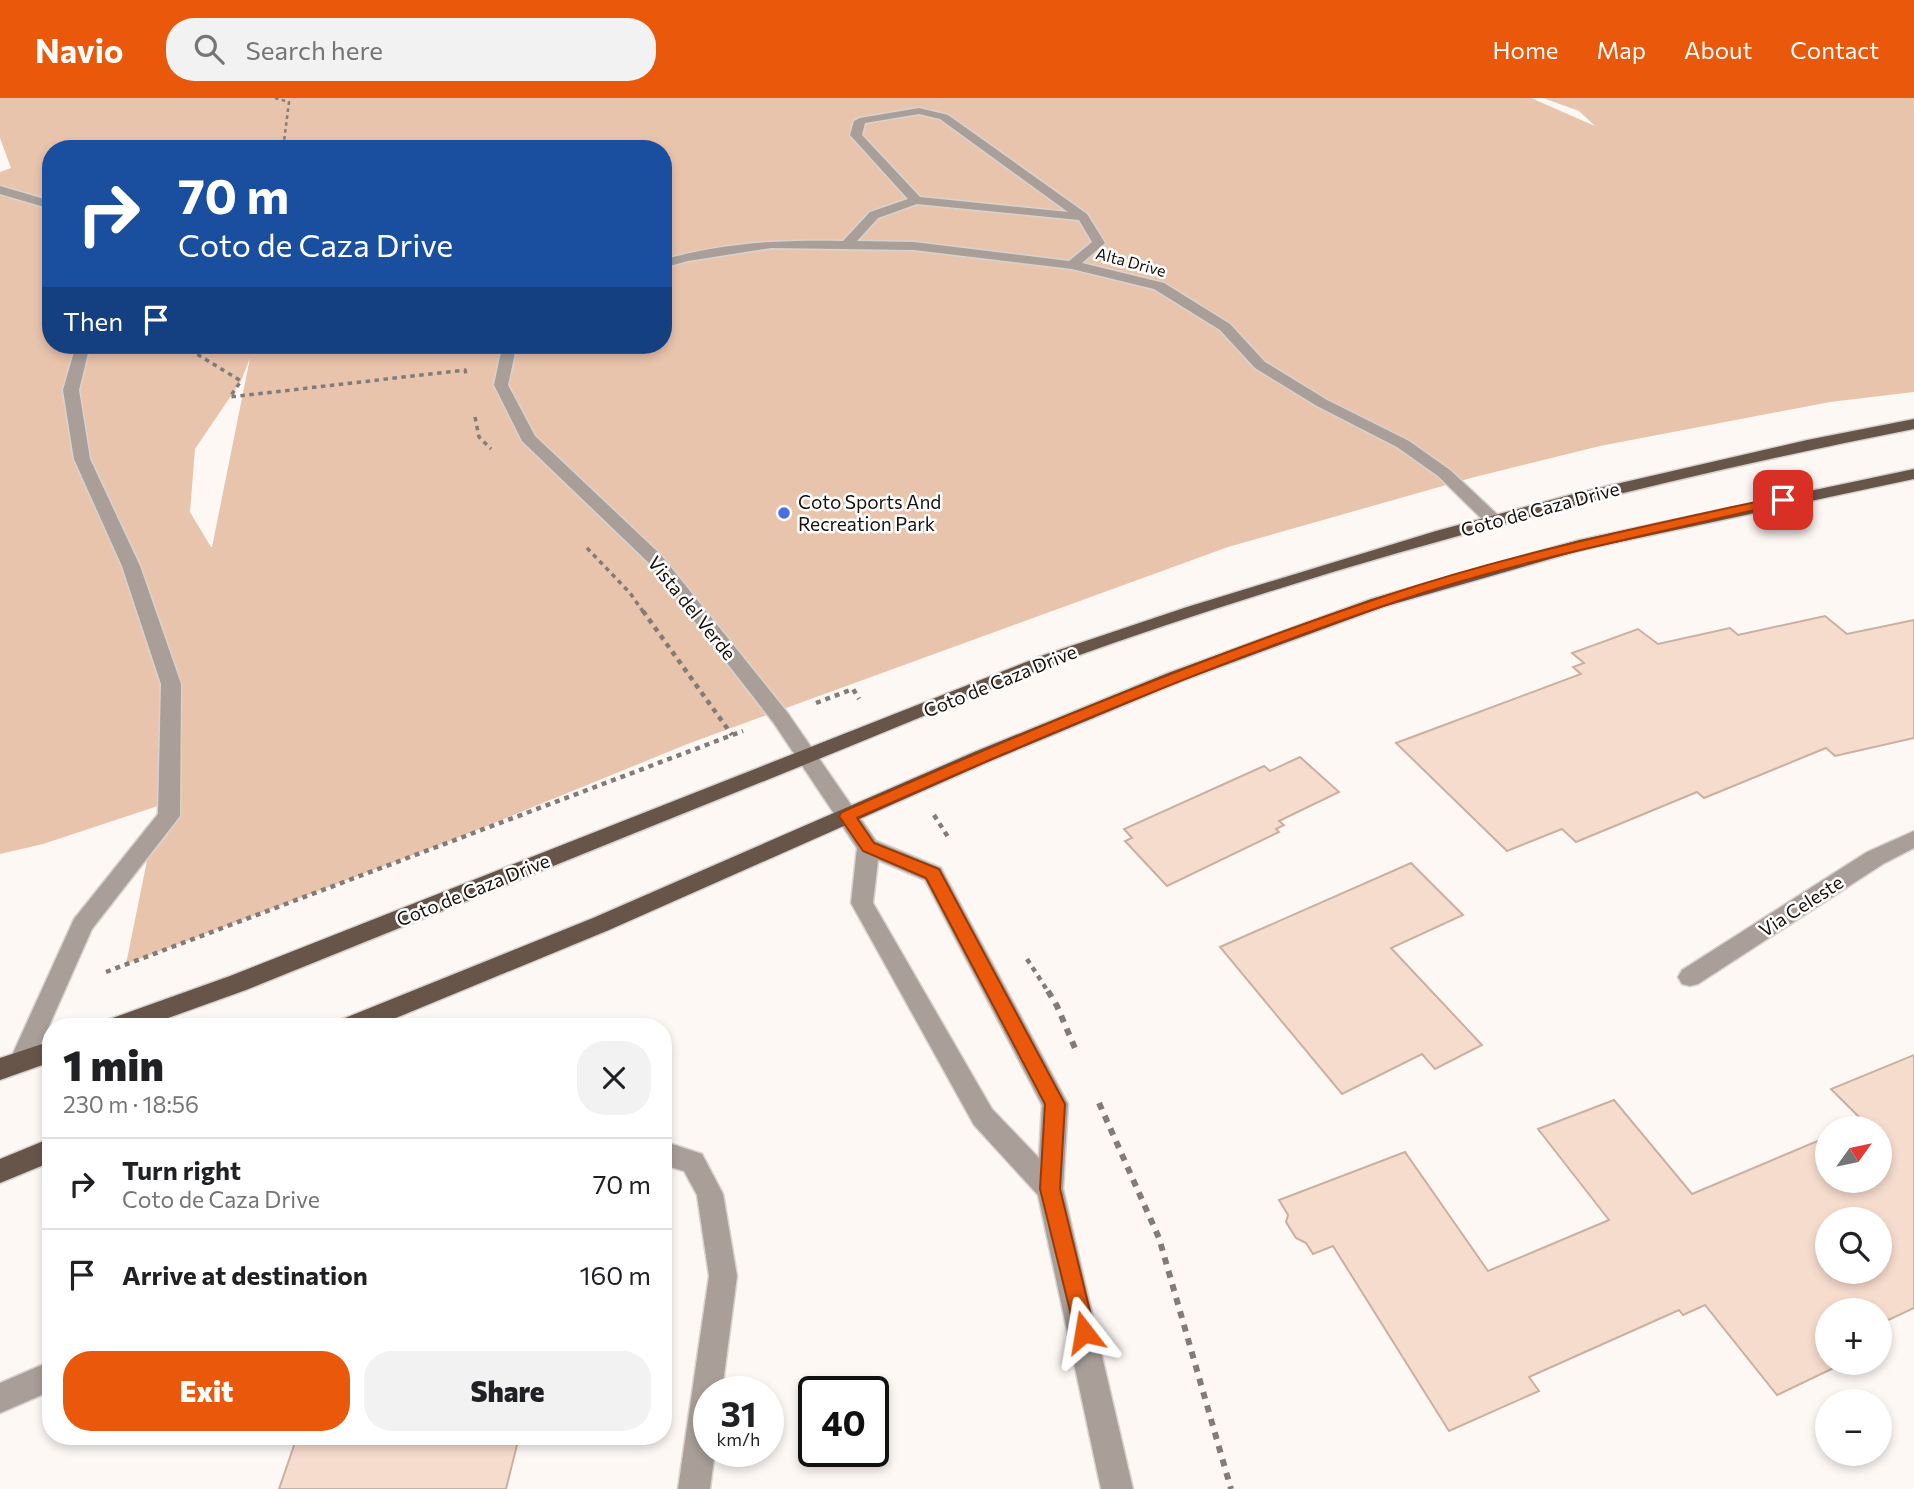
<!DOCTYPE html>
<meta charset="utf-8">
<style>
body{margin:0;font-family:Commissioner,sans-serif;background:#f2f2f2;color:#202124;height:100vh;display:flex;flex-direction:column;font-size:26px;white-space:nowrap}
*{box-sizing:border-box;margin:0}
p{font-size:23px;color:#757577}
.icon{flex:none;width:38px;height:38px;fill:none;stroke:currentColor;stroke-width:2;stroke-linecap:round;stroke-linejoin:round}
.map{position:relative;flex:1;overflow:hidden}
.side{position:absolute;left:42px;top:920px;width:630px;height:427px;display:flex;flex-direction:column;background:#fff;border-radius:28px;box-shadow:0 4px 10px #0003}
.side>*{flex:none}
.banner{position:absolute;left:42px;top:42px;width:630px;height:214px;border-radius:28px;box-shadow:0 4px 10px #0003;background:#1a4fa0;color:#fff;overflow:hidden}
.needle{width:46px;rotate:57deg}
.buttons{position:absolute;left:1815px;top:1018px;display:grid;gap:14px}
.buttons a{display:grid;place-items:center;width:77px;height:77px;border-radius:50%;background:#fff;box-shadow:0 4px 10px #0003;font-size:35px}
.speed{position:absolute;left:693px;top:1278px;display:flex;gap:14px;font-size:35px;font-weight:700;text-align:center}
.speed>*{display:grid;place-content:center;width:91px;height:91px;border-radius:50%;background:#fff;box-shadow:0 4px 10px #0003;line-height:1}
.speed small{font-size:18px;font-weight:400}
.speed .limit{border:4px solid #111;border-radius:10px;background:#fff;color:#111}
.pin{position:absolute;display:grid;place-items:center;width:60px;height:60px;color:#fff;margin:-30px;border-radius:14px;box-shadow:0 4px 10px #0006}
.me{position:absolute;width:77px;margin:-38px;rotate:346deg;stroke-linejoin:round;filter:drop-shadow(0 0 5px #0008)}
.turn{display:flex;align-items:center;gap:24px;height:147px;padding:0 21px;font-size:32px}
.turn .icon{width:91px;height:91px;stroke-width:2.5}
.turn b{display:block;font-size:49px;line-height:60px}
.then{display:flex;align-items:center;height:66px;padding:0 21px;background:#0003;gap:14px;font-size:26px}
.round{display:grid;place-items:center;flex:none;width:74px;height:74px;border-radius:28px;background:#f2f2f2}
.overview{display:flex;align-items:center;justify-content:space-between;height:119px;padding:0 21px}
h1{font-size:42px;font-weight:800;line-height:52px}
.button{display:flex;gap:14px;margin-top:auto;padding:14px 21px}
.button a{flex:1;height:80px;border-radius:28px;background:#ea580c;color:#fff;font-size:28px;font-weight:800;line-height:80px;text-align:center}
.button a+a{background:#f2f2f2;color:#202124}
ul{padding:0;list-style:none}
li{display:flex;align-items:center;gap:21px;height:91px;padding:0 21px;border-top:2px solid #e0e0e0}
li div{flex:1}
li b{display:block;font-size:26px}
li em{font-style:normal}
header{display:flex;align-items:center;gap:42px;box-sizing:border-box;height:98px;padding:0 35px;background:#ea580c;color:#fff}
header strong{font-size:33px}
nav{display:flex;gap:38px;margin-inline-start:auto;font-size:24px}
.search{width:490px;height:63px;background:#f2f2f2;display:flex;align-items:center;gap:18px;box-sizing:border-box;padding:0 24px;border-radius:28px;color:#757577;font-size:26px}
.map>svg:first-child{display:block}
</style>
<header>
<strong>Navio</strong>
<div class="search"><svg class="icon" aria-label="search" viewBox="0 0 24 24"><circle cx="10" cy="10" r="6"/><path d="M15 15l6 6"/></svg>Search here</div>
<nav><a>Home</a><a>Map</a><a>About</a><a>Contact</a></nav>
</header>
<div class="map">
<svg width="1914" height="1391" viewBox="0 0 1914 1391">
<rect width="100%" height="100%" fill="#fef8f5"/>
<path fill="#e9c4ad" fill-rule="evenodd" d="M 0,0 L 1531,0 L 1595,28 L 1579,13 L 1543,0 L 1914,0 L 1914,294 L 1830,304 L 1600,348 L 1471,380 L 1228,449 L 690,645 L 450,743 L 126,866 L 158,708 L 43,746 L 0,756 L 0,74 L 11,70 L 0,40 ZM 51,51 L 663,51 L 663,247 L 51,247 ZM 250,260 L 212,449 L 211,449 L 190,414 L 195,351 L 241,283 Z"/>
<g fill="#f6dccd" stroke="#c9b0a1" stroke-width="2" fill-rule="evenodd">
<path d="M 1825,518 L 1847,536 L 1914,522 L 1914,640 L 1835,658 L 1826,650 L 1704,700 L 1697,694 L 1576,744 L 1562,731 L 1507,753 L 1396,645 L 1581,576 L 1573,569 L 1584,565 L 1572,555 L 1638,531 L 1658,546 L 1730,530 L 1738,537 Z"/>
<path d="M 1300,659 L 1339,694 L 1279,723 L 1284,727 L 1276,731 L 1279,734 L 1167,788 L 1125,743 L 1132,740 L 1124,731 L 1264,668 L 1270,673 Z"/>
<path d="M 1411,765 L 1463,817 L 1391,850 L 1482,947 L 1435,971 L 1422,956 L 1342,996 L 1220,849 Z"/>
<path d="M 1914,957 L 1914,1210 L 1880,1226 L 1880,1213 L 1827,1213 L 1827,1265 L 1844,1265 L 1777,1297 L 1705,1207 L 1683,1217 L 1679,1212 L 1529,1279 L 1539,1293 L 1449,1333 L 1333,1148 L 1313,1156 L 1306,1145 L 1296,1140 L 1286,1124 L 1288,1117 L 1279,1102 L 1405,1054 L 1488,1173 L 1609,1122 L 1538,1031 L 1614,1002 L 1692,1096 L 1827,1039 L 1827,1083 L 1880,1083 L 1880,1031 L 1847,1031 L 1864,1024 L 1831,991 ZM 1827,1122 L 1880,1122 L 1880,1174 L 1827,1174 Z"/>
<path d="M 297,1339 L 519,1339 L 506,1391 L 279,1391 Z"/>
</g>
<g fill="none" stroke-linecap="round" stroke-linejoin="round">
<defs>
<g id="minor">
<path d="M 919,10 L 948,17 L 1087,116 L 1105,145 L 1082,165 L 1164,185 L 1230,226 L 1265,264 L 1327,302 L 1409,343 L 1450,372 L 1499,418 L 1501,422 L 1499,426 L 1487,426 L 1438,378 L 1397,349 L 1317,308 L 1255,270 L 1220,232 L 1154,191 L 1072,171 L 914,152 L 771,150 L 688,163 L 663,170 L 663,162 C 724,144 781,142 843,143 L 870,114 L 908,101 L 850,37 L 854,23 L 860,20 ZM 919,16 L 940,21 L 1068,114 L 920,99 L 862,37 L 865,25 ZM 917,106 L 1079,122 L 1092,144 L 1069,163 L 914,144 L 857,143 L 878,120 Z"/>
<path d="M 0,88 L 51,103 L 51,111 L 0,96 Z"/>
<path d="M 76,247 L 90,247 L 79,292 L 90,361 L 140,468 L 181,586 L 180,718 L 92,831 L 30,971 L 21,974 L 12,971 L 9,964 L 74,821 L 158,716 L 161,586 L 122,468 L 74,361 L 63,292 Z"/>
<path d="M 506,247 L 521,247 L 515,255 L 508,287 L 535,338 L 661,457 L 787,614 L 876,743 L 941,770 L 944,776 L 1068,1006 L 1063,1091 L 1133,1391 L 1101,1391 L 1038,1097 L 974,1027 L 851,805 L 857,750 L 773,624 L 649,465 L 522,343 L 494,287 L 501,254 ZM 878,762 L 925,782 L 1042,1007 L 1039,1060 L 992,1011 L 873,805 Z"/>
<path d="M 1914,733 L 1914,750 L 1883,766 L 1698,886 L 1690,888 L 1682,886 L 1678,879 L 1682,872 L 1867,754 Z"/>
<path d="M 663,1043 L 702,1056 L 723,1096 L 737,1178 L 722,1293 L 709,1293 L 709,1353 L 715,1353 L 710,1391 L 678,1391 L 709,1178 L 697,1097 L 684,1073 L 663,1067 Z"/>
<path d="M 51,1263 L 51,1293 L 0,1315 L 0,1285 Z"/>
</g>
<g id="major">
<path d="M 1914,321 L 1914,331 C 1625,388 1338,464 1060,564 C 969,598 879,637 789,673 C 608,746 427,819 246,892 L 143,929 L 104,929 L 107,922 L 230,878 L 1044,557 L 1187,509 L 1436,433 L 1577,395 L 1807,342 Z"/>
<path d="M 1914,371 L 1914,381 L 1582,452 L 1383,509 L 1182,583 L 988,664 L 609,832 L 374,929 L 337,929 L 340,922 L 593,820 L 974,654 L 1168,575 L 1371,501 L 1579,442 Z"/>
<path d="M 51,943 L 51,964 L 0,982 L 0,960 Z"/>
<path d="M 51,1040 L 51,1064 L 0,1085 L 0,1061 Z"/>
</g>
</defs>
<use href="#minor" stroke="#d9d3cf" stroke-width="3"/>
<use href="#major" stroke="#d9d3cf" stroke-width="3"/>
<path stroke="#827b77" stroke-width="2.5" stroke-dasharray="3.5 3.5" stroke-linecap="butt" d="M 275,0 L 289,4 L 283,51"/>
<g stroke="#827b77" stroke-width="3.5" stroke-dasharray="4.5 4.5" stroke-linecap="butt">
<path d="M 182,247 L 241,283 L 230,299 L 465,272 L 466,276"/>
<path d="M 475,319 L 479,339 L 491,351"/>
<path d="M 587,450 L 630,495 L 644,515"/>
</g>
<g stroke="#827b77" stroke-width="4.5" stroke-dasharray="5 5" stroke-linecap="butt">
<path d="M 643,513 L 732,637"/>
<path d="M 816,605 L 853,591 L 859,601"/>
<path d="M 934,717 L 948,739"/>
<path d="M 1027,861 L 1049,895"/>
<path d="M 106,874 L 743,633"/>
</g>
<g stroke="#827b77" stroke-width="6" stroke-dasharray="7 7" stroke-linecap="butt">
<path d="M 1048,893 L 1057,908 L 1077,955"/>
<path d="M 1099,1005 L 1159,1140 L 1231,1391"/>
</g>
<use href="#minor" fill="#a99e98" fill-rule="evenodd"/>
<use href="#major" fill="#67554a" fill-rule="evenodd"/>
</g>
<path fill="#ea580c" stroke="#983908" stroke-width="2" d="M 1783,398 L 1789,402 L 1788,404 C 1657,436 1525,460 1398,503 C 1214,565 1035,641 857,720 L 874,745 L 939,771 L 1065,1006 L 1060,1091 L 1095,1234 L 1092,1241 L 1084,1245 L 1077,1241 L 1040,1091 L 1045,1006 L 926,780 L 863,753 L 839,718 L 842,714 C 1021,635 1202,559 1388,497 C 1517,454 1651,427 1783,398 Z"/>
<circle fill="#496fe2" stroke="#fff" stroke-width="2.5" cx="784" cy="415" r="7"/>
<g text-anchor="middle" stroke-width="5" stroke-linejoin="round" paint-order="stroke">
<g font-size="16" fill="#18100a" stroke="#fff">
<text transform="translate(1131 164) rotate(15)" y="6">Alta Drive</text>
</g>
<g font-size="19" fill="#18100a" stroke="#fff" text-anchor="start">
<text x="798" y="411">Coto Sports And<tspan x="798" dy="22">Recreation Park</tspan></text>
</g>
<g font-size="19" fill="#18100a" stroke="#fff">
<text transform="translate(1540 411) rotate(-15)" y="7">Coto de Caza Drive</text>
<text transform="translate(692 510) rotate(51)" y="7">Vista del Verde</text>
<text transform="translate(1000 583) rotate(-22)" y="7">Coto de Caza Drive</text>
<text transform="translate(473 792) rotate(-22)" y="7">Coto de Caza Drive</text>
<text transform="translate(1801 808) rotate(-33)" y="7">Via Celeste</text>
</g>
</g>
</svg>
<div class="buttons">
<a><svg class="needle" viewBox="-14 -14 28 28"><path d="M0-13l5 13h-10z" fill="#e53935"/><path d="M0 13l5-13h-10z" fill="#757577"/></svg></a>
<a><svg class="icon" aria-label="search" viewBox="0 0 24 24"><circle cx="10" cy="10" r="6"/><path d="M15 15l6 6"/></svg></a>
<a>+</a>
<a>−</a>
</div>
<div class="speed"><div>31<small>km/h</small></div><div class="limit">40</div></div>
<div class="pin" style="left:1783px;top:402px;background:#d93025"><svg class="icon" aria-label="arrive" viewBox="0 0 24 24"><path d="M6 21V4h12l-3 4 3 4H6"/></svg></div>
<svg class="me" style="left:1084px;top:1234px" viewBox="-20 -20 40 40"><path d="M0-17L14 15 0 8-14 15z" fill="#ea580c" stroke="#fff" stroke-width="4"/></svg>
<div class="banner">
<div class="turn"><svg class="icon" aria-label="right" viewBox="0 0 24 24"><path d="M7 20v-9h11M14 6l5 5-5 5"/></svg><div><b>70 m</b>Coto de Caza Drive</div></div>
<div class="then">Then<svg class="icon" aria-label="arrive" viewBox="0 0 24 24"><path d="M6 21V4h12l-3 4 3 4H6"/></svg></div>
</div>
<section class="side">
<div class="overview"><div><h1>1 min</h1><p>230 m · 18:56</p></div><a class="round"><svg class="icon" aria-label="close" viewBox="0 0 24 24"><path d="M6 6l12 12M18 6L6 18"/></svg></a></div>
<ul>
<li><svg class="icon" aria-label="right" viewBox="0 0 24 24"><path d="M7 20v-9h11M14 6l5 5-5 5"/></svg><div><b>Turn right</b><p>Coto de Caza Drive</p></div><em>70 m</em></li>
<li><svg class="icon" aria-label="arrive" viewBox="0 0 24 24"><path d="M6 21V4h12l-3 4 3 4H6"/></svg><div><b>Arrive at destination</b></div><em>160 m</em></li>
</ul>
<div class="button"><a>Exit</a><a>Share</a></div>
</section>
</div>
